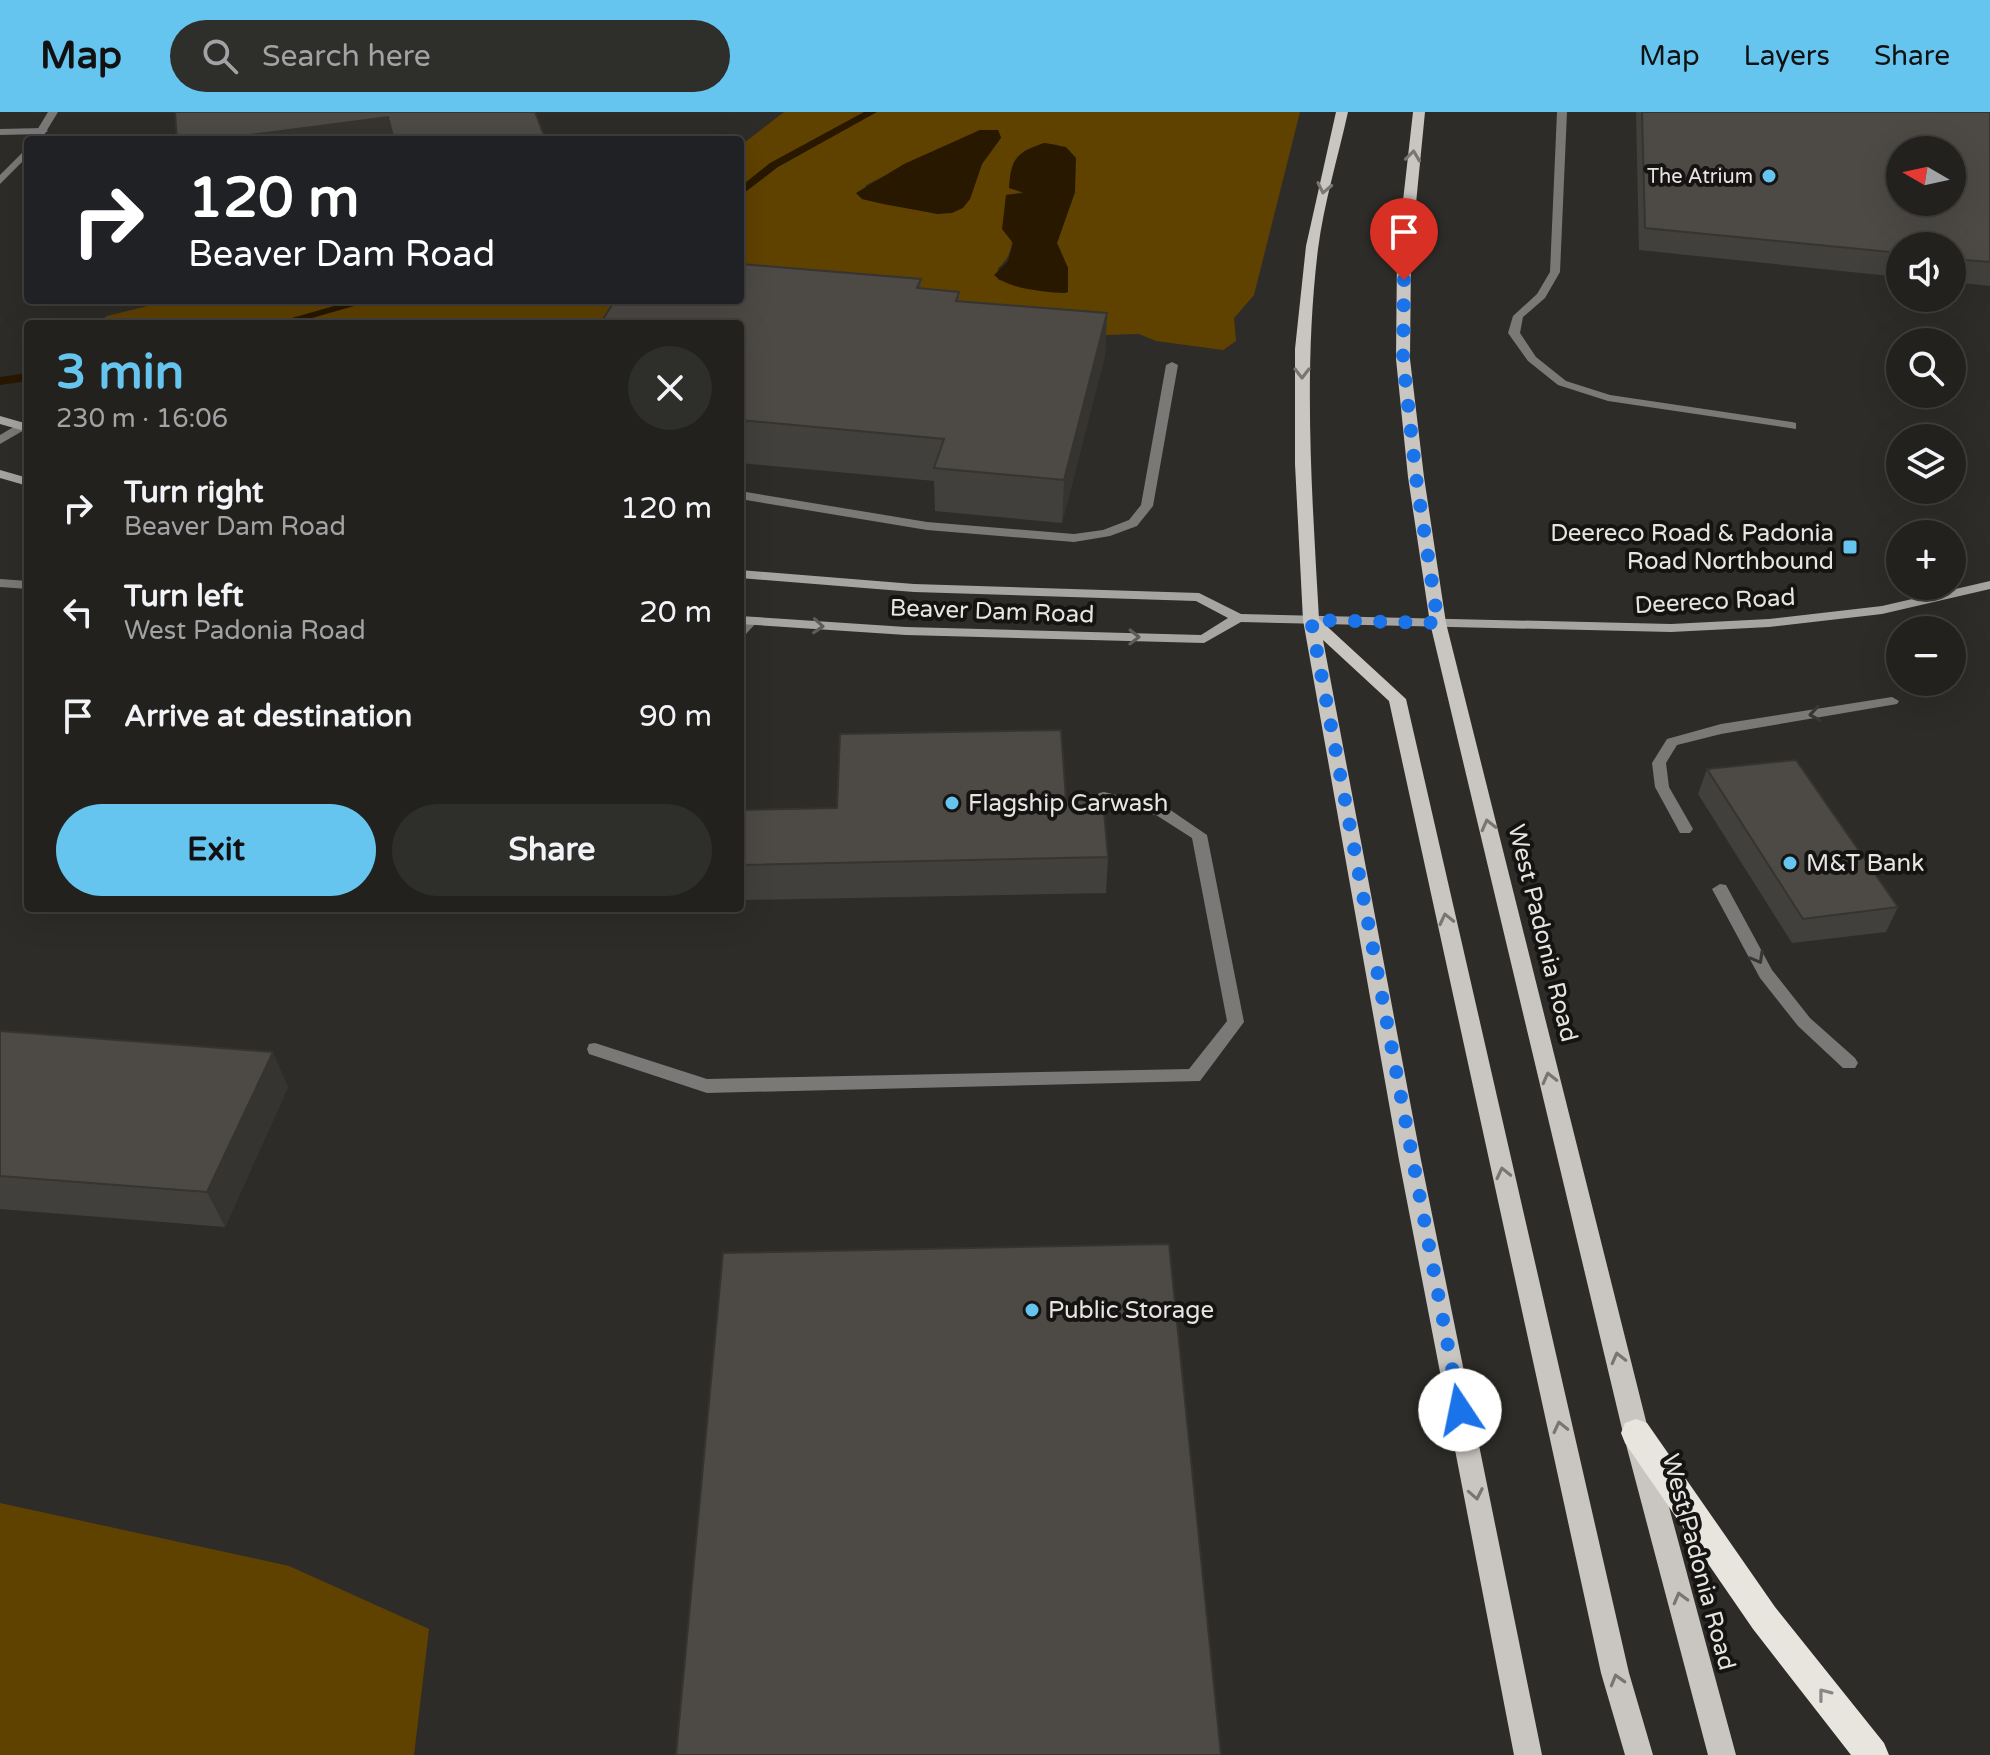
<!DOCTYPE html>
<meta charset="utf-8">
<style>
body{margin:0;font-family:"Varela Round",sans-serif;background:#2e2e2b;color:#f1f3f6;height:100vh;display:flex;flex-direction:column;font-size:30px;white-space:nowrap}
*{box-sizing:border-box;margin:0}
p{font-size:26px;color:#a2a3a4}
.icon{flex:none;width:44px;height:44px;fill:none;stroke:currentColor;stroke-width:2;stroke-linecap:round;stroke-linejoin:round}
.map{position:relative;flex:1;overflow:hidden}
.details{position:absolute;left:24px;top:208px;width:720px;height:592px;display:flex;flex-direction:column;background:#22211e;border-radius:8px;box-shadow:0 8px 32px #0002,0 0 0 2px #3f3e3c}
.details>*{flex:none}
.guide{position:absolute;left:24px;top:24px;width:720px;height:168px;border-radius:8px;box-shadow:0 8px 32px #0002,0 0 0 2px #3f3e3c;background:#202124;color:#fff;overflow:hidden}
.needle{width:52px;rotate:279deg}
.fabs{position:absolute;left:1886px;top:24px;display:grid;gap:16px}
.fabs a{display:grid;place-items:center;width:80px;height:80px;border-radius:50%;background:#22211e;box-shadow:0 8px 32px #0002,0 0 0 2px #3f3e3c;font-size:40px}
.pin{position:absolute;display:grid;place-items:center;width:68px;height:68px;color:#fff;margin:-82px -34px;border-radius:50% 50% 50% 0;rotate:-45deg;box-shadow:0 0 8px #0007}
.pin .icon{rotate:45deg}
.me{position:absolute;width:88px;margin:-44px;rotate:349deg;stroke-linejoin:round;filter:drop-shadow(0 0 6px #0008)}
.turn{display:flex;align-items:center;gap:28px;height:168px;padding:0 32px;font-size:36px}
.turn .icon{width:104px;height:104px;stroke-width:2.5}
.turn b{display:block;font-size:56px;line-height:68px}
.round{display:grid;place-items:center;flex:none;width:84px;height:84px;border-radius:42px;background:#2e2e2b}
.headline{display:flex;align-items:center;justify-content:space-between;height:136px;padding:0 32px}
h1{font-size:48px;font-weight:700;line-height:60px;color:#65c5ef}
.action{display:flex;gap:16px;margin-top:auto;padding:16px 32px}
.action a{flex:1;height:92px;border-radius:48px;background:#65c5ef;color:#111;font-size:32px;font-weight:700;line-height:92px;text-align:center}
.action a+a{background:#2e2e2b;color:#f1f3f6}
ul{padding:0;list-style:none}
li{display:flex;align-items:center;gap:24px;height:104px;padding:0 32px}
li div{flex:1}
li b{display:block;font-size:30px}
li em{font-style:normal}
header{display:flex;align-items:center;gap:48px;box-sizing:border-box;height:112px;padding:0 40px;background:#65c5ef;color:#111}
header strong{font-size:38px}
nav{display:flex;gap:44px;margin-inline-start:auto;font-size:28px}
.search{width:560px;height:72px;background:#2e2e2b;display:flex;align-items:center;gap:20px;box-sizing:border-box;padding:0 28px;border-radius:44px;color:#a2a3a4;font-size:30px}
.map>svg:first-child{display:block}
</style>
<header>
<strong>Map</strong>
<div class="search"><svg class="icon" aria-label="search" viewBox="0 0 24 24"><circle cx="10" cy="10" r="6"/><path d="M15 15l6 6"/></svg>Search here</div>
<nav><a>Map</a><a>Layers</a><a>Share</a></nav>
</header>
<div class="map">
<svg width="1990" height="1643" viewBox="0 0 1990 1643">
<rect width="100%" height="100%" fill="#2e2c28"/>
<g fill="#604200" fill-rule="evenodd">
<path d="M 784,0 L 1300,0 L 1254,183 L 1234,206 L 1236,229 L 1223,238 L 1156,229 L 1139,222 L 1003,226 L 740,183 L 740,34 ZM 980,18 L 998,18 L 1001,25 L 982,52 L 970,87 L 938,102 L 862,87 L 866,73 ZM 1044,31 L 1058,33 L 1075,80 L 1057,131 L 1068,156 L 1068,179 L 1065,181 L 998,168 L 998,156 C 1021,138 1010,109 1006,83 L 1024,80 L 1024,39 Z"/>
<path d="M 172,188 L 674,188 L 589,212 L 95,212 L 107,204 Z"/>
<path d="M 0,1391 L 289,1454 L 429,1517 L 414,1643 L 0,1643 Z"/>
</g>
<g fill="#281800">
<path d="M 980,18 L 998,18 L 1001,26 L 982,52 L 970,87 L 963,96 L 952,101 L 938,102 L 883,92 L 862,87 L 856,81 L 904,52 Z"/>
<path d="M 1044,31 L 1066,35 L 1076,46 L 1075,80 L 1057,131 L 1068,156 L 1068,180 L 1065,181 C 1046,180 1008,177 994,163 L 1008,149 L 1013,131 L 1002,117 L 1006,83 L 1024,81 L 1009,76 C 1011,46 1016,41 1044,31 Z"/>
</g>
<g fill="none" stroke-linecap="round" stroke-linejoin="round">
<g fill="#281800" fill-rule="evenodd">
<path d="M 864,0 L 877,0 L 778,55 L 740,84 L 740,75 L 770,51 Z"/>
<path d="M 355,188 L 375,188 L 291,212 L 271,212 Z"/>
<path d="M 28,261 L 28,269 L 0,273 L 0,265 Z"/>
</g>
<g fill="#7a7977" fill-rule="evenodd">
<path d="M 1557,0 L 1567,0 L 1560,160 L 1545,186 L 1523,205 L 1520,221 L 1536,245 L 1566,269 L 1610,283 L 1792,310 L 1796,311 L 1796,317 L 1608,289 L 1558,273 L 1528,249 L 1508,221 L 1513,204 L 1537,182 L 1550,160 Z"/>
<path d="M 0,17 L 43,16 L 48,19 L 43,22 L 0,23 Z"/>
<path d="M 1172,250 L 1178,253 L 1153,394 L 1137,414 L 1110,424 L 1074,430 L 927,418 L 740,387 L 740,379 L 927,410 L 1074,422 L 1103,418 L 1129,408 L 1141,393 L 1166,253 Z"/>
<path d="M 22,310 L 26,311 L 26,317 L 0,332 L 0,323 Z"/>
<path d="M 0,467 L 28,469 L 28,477 L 0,475 Z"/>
<path d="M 751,505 L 758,509 L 745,523 L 740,524 L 740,512 Z"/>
<path d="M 1892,585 L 1899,589 L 1897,592 L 1721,622 L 1677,633 L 1666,651 L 1669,675 L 1693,717 L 1690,721 L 1680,721 L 1655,675 L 1652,651 L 1667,627 L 1721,612 Z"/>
<path d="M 1104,680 L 1166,695 L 1207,723 L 1244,910 L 1200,969 L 707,981 L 589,942 L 587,937 L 589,932 L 595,931 L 707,967 L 1189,957 L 1227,909 L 1192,726 L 1156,703 L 1099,689 L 1097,685 L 1099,681 Z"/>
<path d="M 1720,772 L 1726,773 L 1772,858 L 1810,906 L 1855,946 L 1858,951 L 1855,956 L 1843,956 L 1798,914 L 1760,866 L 1712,777 Z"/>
</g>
<g fill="#7a7977" fill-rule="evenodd">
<path d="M 48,0 L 58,0 L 41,28 L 31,28 Z"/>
<path d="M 28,35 L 28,44 L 0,72 L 0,63 Z"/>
</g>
<g fill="#a7a5a1" fill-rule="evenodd">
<path d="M 0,304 L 28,312 L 28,320 L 0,312 Z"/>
<path d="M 0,358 L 28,366 L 28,374 L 0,366 Z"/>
<path d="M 740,458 L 914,472 L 1199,481 L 1241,502 L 1671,512 L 1769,507 L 1882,494 L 1990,469 L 1990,477 L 1882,502 L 1769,515 L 1671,520 L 1241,510 L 1204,531 L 906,523 L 740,512 L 740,504 L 906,515 L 1201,523 L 1228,506 L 1196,489 L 914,480 L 740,466 Z"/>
</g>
<g fill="#c9c6c2" fill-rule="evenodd">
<path d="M 1336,0 L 1348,0 C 1338,45 1324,91 1318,137 C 1303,260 1312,383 1319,507 L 1406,587 L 1629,1561 L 1653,1643 L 1625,1643 L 1601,1561 L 1389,589 L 1323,528 L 1421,1048 L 1542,1643 L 1514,1643 L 1399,1048 L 1303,508 L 1295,352 L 1295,237 L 1306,134 Z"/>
<path d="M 1413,0 L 1425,0 L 1411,142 L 1410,247 L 1424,365 L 1446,511 L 1649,1321 L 1736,1643 L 1708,1643 L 1623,1321 L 1430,511 L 1408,365 L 1396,247 L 1397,142 Z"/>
</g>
<path fill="#e8e5df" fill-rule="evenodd" d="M 1636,1307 L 1647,1311 L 1775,1495 L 1884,1631 L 1889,1643 L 1851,1643 L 1753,1517 L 1625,1331 L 1621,1321 L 1625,1311 Z"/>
</g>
<g fill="#42403c">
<path d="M 1636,0 L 1990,0 L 1990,174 L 1952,170 L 1952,134 L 1900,134 L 1900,165 L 1639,138 Z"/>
<path d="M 921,167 L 921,177 L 959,180 L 959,189 L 1107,201 L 1105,243 L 1062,411 L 935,399 L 934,369 L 740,351 L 740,212 Z"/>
<path d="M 1707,657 L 1898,795 L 1886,820 L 1792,831 L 1698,682 Z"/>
<path d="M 1066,688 L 1108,745 L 1106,781 L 743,788 L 740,769 L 740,729 L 837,696 Z"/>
<path d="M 0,919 L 288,975 L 225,1115 L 0,1097 Z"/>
</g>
<g fill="#363431">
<path d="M 388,5 L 393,28 L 211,28 Z"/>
<path d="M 1107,201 L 1105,243 L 1062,411 L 1064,368 Z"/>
<path d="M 273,940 L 288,975 L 225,1115 L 207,1080 Z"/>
</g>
<g fill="#4d4a46" stroke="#363431" stroke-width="2" fill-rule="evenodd">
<path d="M 175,0 L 535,0 L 545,26 L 529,28 L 394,28 L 388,5 L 211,28 L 177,28 Z"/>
<path d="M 1642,0 L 1990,0 L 1990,150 L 1952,147 L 1952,134 L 1900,134 L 1900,141 L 1645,116 ZM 1900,38 L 1952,38 L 1952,90 L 1900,90 Z"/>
<path d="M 740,152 L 921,167 L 917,176 L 959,180 L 956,189 L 1107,201 L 1064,368 L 934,356 L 944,327 L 740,308 L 740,212 L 600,212 L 615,188 L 740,188 Z"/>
<path d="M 1061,618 L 1066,688 L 1103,688 L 1108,745 L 740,753 L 740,729 L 743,698 L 837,696 L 840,622 Z"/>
<path d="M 1796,648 L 1898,795 L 1803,807 L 1707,657 Z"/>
<path d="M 0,919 L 273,940 L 207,1080 L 0,1064 Z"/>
<path d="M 1169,1132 L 1221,1643 L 676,1643 L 723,1141 Z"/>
</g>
<defs><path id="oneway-chevron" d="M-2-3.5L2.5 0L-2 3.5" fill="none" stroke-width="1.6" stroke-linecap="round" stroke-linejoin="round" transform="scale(2)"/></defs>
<g stroke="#787673">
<use href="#oneway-chevron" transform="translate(1413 44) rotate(-83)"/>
<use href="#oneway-chevron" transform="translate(1324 76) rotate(102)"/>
<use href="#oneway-chevron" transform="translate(1302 261) rotate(90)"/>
<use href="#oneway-chevron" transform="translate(1488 713) rotate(-104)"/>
<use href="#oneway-chevron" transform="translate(1446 807) rotate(-103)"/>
<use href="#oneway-chevron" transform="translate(1549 966) rotate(-104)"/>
<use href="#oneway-chevron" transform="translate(1503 1061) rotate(-103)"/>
<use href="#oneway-chevron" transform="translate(1618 1246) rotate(-104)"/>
<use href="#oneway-chevron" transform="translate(1560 1315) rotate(-103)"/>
<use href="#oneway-chevron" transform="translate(1476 1382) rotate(79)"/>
<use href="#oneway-chevron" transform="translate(1680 1486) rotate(-105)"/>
<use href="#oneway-chevron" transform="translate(1617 1568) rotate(-106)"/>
</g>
<g stroke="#5e5c5a">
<use href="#oneway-chevron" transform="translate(818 514) rotate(4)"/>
<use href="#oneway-chevron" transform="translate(1134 525) rotate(1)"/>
</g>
<g stroke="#383735">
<use href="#oneway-chevron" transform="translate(1815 602) rotate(171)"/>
<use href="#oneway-chevron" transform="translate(1758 846) rotate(61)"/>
</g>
<use stroke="#898783" href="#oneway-chevron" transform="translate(1824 1582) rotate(-128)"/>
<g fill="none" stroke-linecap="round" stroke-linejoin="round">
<path stroke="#1a73e8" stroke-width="14" stroke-dasharray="0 25.2" d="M 1404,168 L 1403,247 L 1416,365 L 1438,511 L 1311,508 L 1460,1298"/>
</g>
<g fill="#65c5ef" stroke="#151412" stroke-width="3">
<circle cx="1769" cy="64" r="8"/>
<rect x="1842" y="427" width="16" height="16" rx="4"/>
<circle cx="952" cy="691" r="8"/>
<circle cx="1790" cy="751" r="8"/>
<circle cx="1032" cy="1198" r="8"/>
</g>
<g text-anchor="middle" stroke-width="8" stroke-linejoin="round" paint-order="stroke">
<g font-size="20" fill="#e6e5e2" stroke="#151412" text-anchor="end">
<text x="1753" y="71">The Atrium</text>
</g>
<g font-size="24" fill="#e6e5e2" stroke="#151412" text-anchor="start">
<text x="1834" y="429" text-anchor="end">Deereco Road &amp; Padonia<tspan x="1834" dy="28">Road Northbound</tspan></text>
<text x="968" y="699">Flagship Carwash</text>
<text x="1806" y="759">M&amp;T Bank</text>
<text x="1048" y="1206">Public Storage</text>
</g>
<g font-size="24" fill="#e6e5e2" stroke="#151412">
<text transform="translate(1715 489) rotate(-3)" y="8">Deereco Road</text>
<text transform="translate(992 499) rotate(2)" y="8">Beaver Dam Road</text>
<text transform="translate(1543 821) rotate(76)" y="8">West Padonia Road</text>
<text transform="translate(1699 1450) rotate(75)" y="8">West Padonia Road</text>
</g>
</g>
</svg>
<div class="fabs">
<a><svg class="needle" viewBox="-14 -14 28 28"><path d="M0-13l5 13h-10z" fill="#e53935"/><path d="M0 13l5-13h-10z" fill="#a2a3a4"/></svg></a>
<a><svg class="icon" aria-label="sound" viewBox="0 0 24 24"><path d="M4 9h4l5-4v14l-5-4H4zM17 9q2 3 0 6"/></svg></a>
<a><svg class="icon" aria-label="search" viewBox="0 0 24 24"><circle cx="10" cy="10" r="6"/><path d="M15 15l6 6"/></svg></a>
<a><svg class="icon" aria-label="layers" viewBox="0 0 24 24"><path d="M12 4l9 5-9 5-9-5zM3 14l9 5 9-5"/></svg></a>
<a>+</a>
<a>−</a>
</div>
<div class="pin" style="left:1404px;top:168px;background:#d93025"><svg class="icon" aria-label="arrive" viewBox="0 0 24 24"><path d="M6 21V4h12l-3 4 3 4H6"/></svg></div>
<svg class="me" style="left:1460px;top:1298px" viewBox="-20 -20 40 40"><circle r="19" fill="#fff"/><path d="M0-13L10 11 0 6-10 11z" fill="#1a73e8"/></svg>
<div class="guide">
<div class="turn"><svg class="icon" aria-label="right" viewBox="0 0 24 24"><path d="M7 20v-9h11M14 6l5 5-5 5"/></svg><div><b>120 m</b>Beaver Dam Road</div></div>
</div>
<section class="details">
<div class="headline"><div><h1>3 min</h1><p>230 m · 16:06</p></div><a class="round"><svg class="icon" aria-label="close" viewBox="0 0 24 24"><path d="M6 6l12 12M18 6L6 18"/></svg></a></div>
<ul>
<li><svg class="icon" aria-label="right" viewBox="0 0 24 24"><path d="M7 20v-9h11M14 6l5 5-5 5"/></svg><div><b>Turn right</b><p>Beaver Dam Road</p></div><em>120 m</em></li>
<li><svg class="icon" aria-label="left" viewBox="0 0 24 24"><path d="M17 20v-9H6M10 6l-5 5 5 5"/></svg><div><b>Turn left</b><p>West Padonia Road</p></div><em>20 m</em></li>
<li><svg class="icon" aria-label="arrive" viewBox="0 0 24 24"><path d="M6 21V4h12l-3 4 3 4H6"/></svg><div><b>Arrive at destination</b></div><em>90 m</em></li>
</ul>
<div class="action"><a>Exit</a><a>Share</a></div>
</section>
</div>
